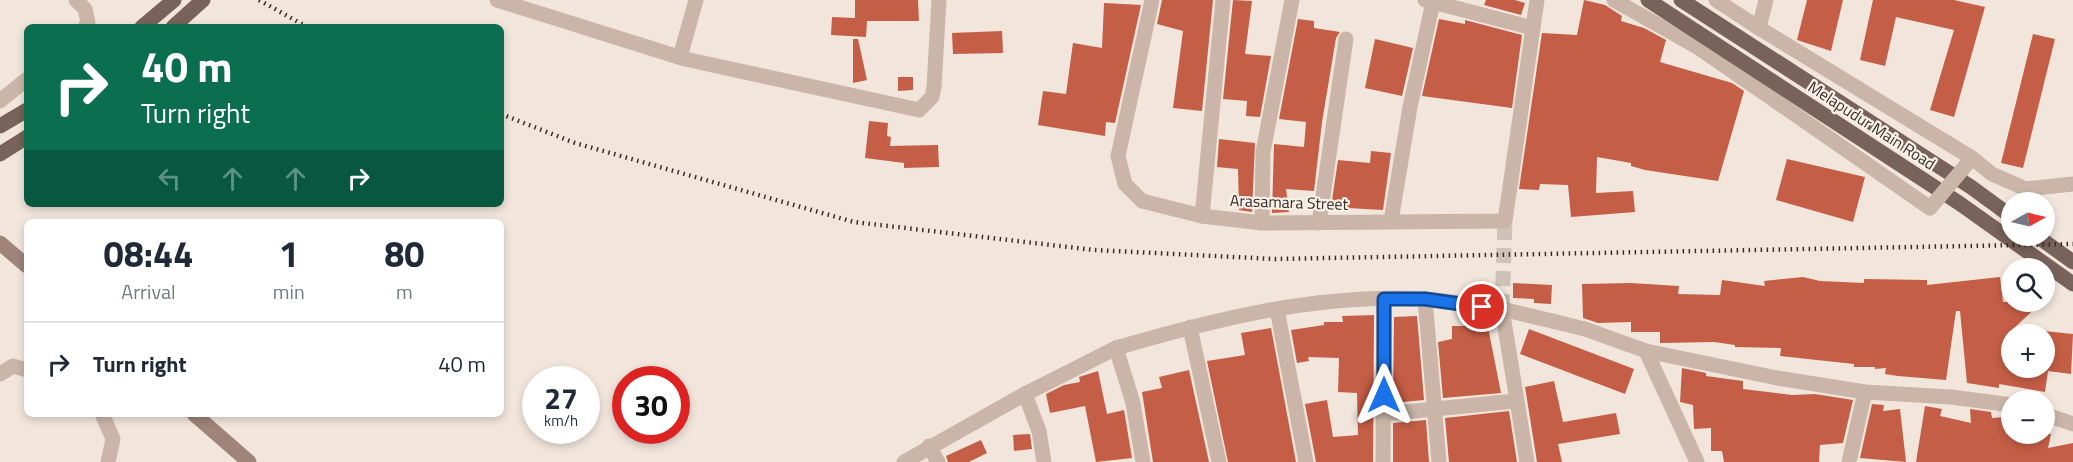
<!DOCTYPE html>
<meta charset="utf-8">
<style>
body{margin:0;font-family:"Titillium Web",sans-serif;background:#f6f6f7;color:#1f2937;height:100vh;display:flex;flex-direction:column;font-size:22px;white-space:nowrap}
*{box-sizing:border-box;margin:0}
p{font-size:20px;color:#747a83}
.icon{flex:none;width:33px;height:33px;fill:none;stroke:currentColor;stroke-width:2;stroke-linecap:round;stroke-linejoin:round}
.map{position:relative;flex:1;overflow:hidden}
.side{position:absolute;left:24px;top:219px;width:480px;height:198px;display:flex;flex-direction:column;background:#fff;border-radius:9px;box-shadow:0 3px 9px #0003}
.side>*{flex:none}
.banner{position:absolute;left:24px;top:24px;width:480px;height:183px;border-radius:9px;box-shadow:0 3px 9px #0003;background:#0b6e4f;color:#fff;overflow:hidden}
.needle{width:39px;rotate:82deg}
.controls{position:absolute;left:2001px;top:192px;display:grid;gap:12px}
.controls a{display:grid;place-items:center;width:54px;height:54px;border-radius:50%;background:#fff;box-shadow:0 3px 9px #0003;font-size:30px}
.speed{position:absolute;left:522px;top:366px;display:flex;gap:12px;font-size:30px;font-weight:700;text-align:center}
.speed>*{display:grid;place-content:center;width:78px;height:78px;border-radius:50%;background:#fff;box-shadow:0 3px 9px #0003;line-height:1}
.speed small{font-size:15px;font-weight:400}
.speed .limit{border:9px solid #d22;background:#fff;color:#111}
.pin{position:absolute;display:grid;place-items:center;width:51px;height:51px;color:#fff;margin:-26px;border:3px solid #fff;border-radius:50%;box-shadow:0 2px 6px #0007}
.me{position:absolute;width:66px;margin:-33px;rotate:0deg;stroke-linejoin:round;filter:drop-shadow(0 0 4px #0008)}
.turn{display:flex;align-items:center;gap:21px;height:126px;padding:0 18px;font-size:27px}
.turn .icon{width:78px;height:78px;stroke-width:2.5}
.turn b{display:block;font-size:42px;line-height:51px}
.lanes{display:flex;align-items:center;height:57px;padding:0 18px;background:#0003;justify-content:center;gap:30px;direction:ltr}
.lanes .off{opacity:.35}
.eta{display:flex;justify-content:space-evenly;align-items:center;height:102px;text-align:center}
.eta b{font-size:36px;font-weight:700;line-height:42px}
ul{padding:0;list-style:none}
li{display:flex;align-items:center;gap:18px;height:84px;padding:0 18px;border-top:2px solid #e0e1e3}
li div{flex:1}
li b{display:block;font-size:22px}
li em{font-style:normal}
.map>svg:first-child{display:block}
</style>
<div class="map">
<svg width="2073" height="462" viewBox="0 0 2073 462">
<rect width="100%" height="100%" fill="#f2e6dc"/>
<g fill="#c55e46">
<path d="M 855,0 L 918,0 L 919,21 L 867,21 L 866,37 L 831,35 L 832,17 L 855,18 Z"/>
<path d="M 1162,0 L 1213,0 L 1202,111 L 1173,108 L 1183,31 L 1157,24 Z"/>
<path d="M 1233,0 L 1252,1 L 1245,54 L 1271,56 L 1260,117 L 1246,116 L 1247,101 L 1223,99 Z"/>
<path d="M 1486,0 L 1515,0 L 1525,3 L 1521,15 L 1484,5 Z"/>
<path d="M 1584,0 L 1605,5 L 1622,16 L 1621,21 L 1644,28 L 1666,40 L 1660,62 L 1732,83 L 1744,91 L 1718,181 L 1645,170 L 1631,166 L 1631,163 L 1597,157 L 1596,193 L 1633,191 L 1635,212 L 1571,217 L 1568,185 L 1540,184 L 1539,190 L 1519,189 L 1542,33 L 1577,35 Z"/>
<path d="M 1807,0 L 1843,0 L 1831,51 L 1797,40 Z"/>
<path d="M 1873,0 L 1954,0 L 1985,7 L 1954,117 L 1930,110 L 1954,30 L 1896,17 L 1885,66 L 1860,60 Z"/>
<path d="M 1104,3 L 1141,5 L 1115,123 L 1106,122 L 1105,136 L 1038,125 L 1043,91 L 1066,94 L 1073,43 L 1102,48 Z"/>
<path d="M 1298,19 L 1314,21 L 1314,28 L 1340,32 L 1336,38 L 1322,122 L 1314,191 L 1286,189 L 1289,212 L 1272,213 L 1274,144 L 1304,147 L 1306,122 L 1279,119 Z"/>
<path d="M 1439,19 L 1465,24 L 1465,20 L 1522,35 L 1512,108 L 1422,96 Z"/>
<path d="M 1002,31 L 1003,53 L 953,54 L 952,33 Z"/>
<path d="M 2033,34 L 2055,39 L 2023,168 L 2001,163 Z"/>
<path d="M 853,39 L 858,39 L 867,80 L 853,83 Z"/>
<path d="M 1375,39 L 1413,48 L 1402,96 L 1365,88 Z"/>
<path d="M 898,77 L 913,77 L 913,90 L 898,91 Z"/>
<path d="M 869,121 L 888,123 L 887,136 L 891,137 L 890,146 L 938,145 L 939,167 L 904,168 L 904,163 L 865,158 Z"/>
<path d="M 1219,139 L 1255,143 L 1252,212 L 1239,210 L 1238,169 L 1217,167 Z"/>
<path d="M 1371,151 L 1391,153 L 1383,210 L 1331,207 L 1338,160 L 1370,163 Z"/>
<path d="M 1787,159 L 1865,177 L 1853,222 L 1776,200 Z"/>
<path d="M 1803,277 L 1820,281 L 1864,283 L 1864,279 L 1927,280 L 1927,285 L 2000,277 L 2003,302 L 2042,302 L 2012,330 L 2012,368 L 2044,368 L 2044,331 L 2073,334 L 2071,374 L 2048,371 L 2045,392 L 1999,384 L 1999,388 L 1967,383 L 1960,311 L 1956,311 L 1946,380 L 1898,376 L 1885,374 L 1886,368 L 1875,369 L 1875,367 L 1854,367 L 1854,364 L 1780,356 L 1781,348 L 1735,347 L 1735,345 L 1714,342 L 1660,343 L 1660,332 L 1631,332 L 1631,322 L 1598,323 L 1583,318 L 1582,284 L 1631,283 L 1679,286 L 1678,294 L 1720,295 L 1722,280 L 1765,286 L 1764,281 Z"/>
<path d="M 1513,283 L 1552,285 L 1551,304 L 1534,303 L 1534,299 L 1513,298 Z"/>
<path d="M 1464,314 L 1486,317 L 1501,393 L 1443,398 L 1438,342 L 1452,339 L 1452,326 L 1466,326 Z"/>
<path d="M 1374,315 L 1373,462 L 1316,462 L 1305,404 L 1327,400 L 1333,437 L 1358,435 L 1357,393 L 1338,392 L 1339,358 L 1308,357 L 1309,361 L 1297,363 L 1291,330 L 1324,325 L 1324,322 L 1343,322 L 1342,316 Z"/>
<path d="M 1417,316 L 1424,400 L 1393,403 L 1394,317 Z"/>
<path d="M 1271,328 L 1296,462 L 1228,462 L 1207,361 L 1245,355 L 1241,333 Z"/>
<path d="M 1529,329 L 1634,369 L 1625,394 L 1520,354 Z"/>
<path d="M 1682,368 L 1706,373 L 1706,376 L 1743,381 L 1743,389 L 1792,395 L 1815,394 L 1853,400 L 1843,443 L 1820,445 L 1819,462 L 1724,462 L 1722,451 L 1711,451 L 1711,428 L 1694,429 L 1693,405 L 1680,402 Z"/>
<path d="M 1189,370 L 1209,462 L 1153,462 L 1142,392 L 1162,388 L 1159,377 Z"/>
<path d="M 1098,371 L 1107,414 L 1124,410 L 1132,458 L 1096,462 L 1085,406 L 1050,413 L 1046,394 L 1064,385 L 1080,382 L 1079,377 Z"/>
<path d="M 1554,381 L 1563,422 L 1616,413 L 1620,434 L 1558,444 L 1562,462 L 1537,462 L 1525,387 Z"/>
<path d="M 1872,404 L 1884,405 L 1883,411 L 1900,409 L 1906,462 L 1860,458 Z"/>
<path d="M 1925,406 L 1942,409 L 1940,416 L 1971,423 L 1970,409 L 1991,412 L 1992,418 L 2004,417 L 2006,434 L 2051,434 L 2048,448 L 2073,443 L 2073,462 L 1916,462 Z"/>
<path d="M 1509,411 L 1517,462 L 1449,462 L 1445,418 Z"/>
<path d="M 1426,420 L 1429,462 L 1393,462 L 1393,423 Z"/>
<path d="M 1030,434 L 1032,449 L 1014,451 L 1013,435 Z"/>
<path d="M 981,440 L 987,453 L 969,462 L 948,462 L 946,456 Z"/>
</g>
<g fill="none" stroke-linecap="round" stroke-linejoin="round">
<path stroke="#cdc1b8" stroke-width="15" stroke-dasharray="15 8" stroke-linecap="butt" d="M 1502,309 L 1505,221"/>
<g stroke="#cab5a8" stroke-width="15">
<path d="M 76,0 L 85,9 L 88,22 L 85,27"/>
<path d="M 497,0 L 685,59 L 919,110 L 932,97 L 934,87 L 939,0"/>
<path d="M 1152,0 L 1118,156 L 1125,184 L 1142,201 L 1202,216 L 1262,223 L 1505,221 L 1537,0"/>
<path d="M 1425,0 L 1533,28"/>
<path d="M 1614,0 L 1699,48 L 1930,208"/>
<path d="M 1716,0 L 1759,28 L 1766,0"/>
<path d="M 1759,28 L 1972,158 L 1992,174 L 2026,189 L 2073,184"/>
<path d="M 680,57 L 696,0"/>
<path d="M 0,101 L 27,79"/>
<path d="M 1202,216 L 1223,0"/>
<path d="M 1391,221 L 1410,107 L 1433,2"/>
<path d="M 1262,223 L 1263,152 L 1292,0"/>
<path d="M 1319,223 L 1346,39"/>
<path d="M 1425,299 L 1439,462"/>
<path d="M 1277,309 L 1306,462"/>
<path d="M 1190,327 L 1219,462"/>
<path d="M 1646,351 L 1697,462"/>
<path d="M 0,374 L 13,366 L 27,370"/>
<path d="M 1025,394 L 1039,431 L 1044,462"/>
<path d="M 102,414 L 113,439 L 108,462"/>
<path d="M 1384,414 L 1516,401"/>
<path d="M 2044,414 L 2073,424"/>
<path d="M 929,446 L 938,462"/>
<path d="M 904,462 L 1025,394 L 1116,348"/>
<path d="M 1143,462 L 1133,403 L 1116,348 C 1216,319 1319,293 1424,299 C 1450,301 1476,306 1502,309"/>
<path d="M 1383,462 L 1384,299"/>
<path d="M 1527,462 L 1502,309 L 1585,329 L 1646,351 L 1777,378 L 1865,392 L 1951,397 L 2012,405"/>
<path d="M 1849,462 L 1865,392"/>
</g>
<g stroke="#9e8479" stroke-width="15">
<path d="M 0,243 L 27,266"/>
<path d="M 194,414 L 249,462"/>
</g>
<g stroke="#786259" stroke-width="15">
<path d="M 1648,0 L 1959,203 L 2073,284"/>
<path d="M 1681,0 L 1971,187 L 2012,217"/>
<path d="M 142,27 L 174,0"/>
<path d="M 173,27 L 203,0"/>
<path d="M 0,126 L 27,110"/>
<path d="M 0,154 L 27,137"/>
<path d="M 2037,236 L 2073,262"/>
</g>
<g stroke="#372c28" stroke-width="4.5" stroke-dasharray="1.5 4.5" stroke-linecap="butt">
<path d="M 259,0 L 307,27"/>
<path d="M 501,114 L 575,143 L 854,222 L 1094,250 L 1275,259 L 2073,244"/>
</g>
<path stroke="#cab5a8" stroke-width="15" d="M 1930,208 L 1972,158"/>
</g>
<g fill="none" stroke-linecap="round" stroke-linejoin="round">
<defs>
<path id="route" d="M 1384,395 L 1384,299 L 1425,299 L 1482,307"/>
</defs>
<use href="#route" stroke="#114b97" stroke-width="15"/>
<use href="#route" stroke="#1a73e8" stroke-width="10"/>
</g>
<g text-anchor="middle" stroke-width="4.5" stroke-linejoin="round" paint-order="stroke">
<g font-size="16" fill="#372c28" stroke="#f9f1e8">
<text transform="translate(1872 125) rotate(33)" y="6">Melapudur Main Road</text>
<text transform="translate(1289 202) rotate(2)" y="6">Arasamara Street</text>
</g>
</g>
</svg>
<div class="controls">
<a><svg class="needle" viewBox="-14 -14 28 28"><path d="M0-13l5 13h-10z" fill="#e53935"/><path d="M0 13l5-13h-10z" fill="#747a83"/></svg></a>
<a><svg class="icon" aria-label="search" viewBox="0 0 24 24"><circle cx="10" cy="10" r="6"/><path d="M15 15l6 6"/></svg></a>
<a>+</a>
<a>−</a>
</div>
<div class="speed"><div>27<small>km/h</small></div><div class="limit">30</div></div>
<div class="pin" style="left:1482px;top:307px;background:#d93025"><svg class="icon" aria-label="arrive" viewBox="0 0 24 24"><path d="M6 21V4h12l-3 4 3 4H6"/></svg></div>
<svg class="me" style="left:1384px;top:395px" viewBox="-20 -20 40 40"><path d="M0-17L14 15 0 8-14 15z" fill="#1a73e8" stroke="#fff" stroke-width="4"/></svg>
<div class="banner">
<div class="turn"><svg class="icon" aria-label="right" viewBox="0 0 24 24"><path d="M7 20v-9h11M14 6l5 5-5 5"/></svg><div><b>40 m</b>Turn right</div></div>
<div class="lanes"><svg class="icon off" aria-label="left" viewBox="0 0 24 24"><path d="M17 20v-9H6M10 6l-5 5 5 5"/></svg><svg class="icon off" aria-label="ahead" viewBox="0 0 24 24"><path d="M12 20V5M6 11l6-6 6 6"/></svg><svg class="icon off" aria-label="ahead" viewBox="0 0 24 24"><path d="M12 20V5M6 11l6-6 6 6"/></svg><svg class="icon" aria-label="right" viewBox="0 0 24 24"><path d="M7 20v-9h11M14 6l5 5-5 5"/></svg></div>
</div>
<section class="side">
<div class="eta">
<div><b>08:44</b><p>Arrival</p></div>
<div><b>1</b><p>min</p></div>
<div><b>80</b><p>m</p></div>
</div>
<ul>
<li><svg class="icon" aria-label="right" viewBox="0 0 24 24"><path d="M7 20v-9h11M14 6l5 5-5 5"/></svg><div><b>Turn right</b></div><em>40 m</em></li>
</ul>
</section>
</div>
